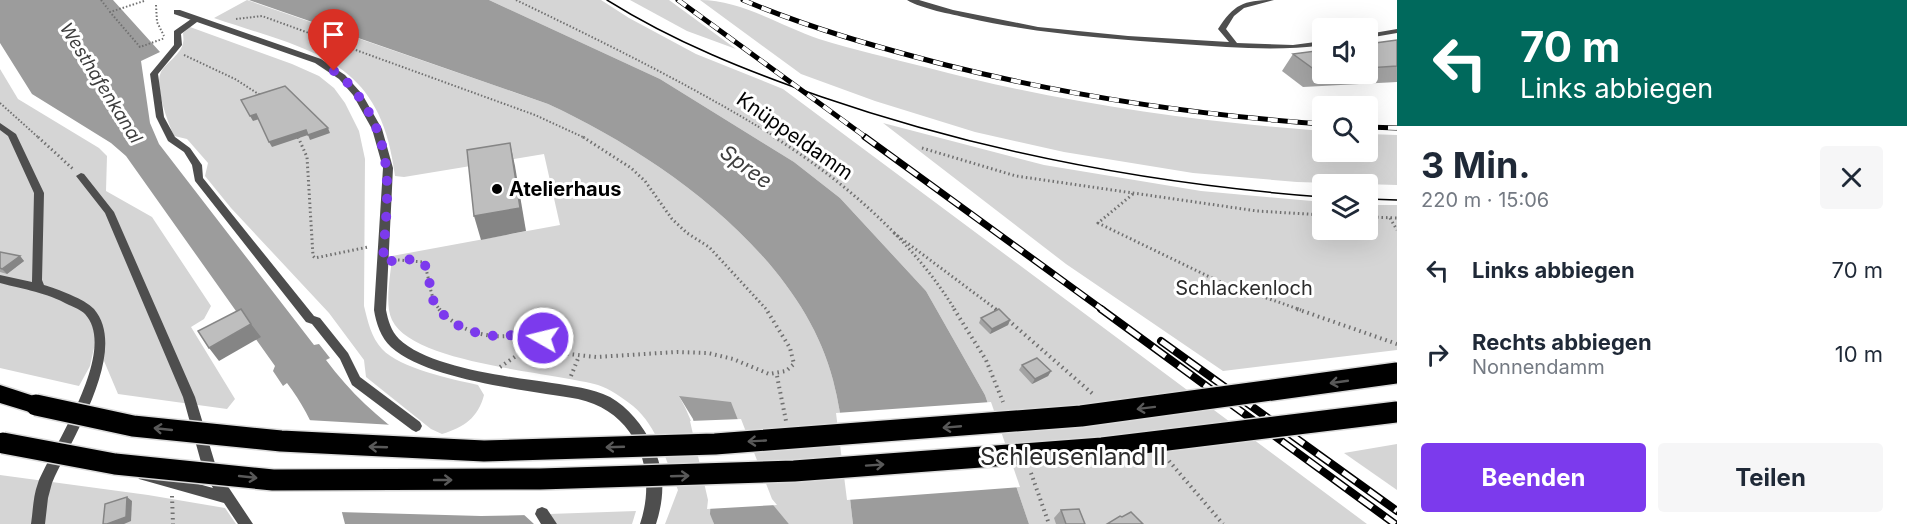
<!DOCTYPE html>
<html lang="de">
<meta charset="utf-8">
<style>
body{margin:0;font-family:Inter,sans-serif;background:#f6f6f7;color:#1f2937;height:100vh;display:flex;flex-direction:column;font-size:22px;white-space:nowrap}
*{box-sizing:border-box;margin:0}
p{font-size:20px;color:#747a83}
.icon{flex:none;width:33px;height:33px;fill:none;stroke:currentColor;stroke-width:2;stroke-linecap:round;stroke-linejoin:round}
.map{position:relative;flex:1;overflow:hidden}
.details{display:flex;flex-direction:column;background:#fff;width:510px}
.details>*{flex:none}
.banner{background:#00695c;color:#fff;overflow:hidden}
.fabs{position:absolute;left:1312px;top:18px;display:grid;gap:12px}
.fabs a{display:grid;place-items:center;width:66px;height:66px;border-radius:6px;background:#fff;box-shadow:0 6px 24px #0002;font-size:30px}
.pin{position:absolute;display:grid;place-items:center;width:51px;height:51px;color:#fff;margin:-62px -26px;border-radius:50% 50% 50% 0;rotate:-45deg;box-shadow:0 0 6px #0007}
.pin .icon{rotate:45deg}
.me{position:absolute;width:66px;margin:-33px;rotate:278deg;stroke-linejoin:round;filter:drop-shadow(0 0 4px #0008)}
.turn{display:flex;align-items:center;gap:21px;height:126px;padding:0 24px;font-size:27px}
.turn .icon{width:78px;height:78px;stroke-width:2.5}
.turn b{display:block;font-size:42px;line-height:51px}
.round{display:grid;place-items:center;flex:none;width:63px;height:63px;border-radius:6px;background:#f6f6f7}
.summary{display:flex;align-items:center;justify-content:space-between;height:102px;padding:0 24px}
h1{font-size:36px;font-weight:700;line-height:45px}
.cta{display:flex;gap:12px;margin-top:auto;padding:12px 24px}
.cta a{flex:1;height:69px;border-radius:6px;background:#7c3aed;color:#fff;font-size:24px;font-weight:700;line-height:69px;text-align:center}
.cta a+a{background:#f6f6f7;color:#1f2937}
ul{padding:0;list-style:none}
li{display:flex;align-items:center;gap:18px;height:84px;padding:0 24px}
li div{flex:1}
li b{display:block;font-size:22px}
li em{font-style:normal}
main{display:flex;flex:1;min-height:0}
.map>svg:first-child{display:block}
</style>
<main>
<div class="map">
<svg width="1397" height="524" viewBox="0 0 1397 524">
<rect width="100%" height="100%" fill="#fff"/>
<g fill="#d5d5d5">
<path d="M 247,0 L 548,104 C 659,155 801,255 833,380 C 845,425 847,478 853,524 L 789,524 L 679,396 C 697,427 704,462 710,496 C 712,507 710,514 714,524 L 665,524 L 678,490 C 666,461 658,427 633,406 C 623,398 610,389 598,385 C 553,372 413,364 392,320 C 384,303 391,275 392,256 L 560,225 L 544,154 L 404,177 L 395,176 C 381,58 311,51 214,18 Z"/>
<path d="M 489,0 L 601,0 L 629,18 L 696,54 L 783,89 L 1367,524 L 1029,524 L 985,395 L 926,291 L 840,198 L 794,162 L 660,79 Z"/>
<path d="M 630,0 L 669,0 L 736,49 L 687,31 Z"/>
<path d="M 700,0 C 741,0 781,26 819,39 C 854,50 890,58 925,67 C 1055,102 1189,121 1323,131 L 1323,152 L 1368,152 L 1368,134 L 1397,135 L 1397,185 L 1297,182 L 1193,173 L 1064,152 L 975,132 L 875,101 L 801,74 Z"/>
<path d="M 190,27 L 292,64 L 319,76 L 334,88 L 345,103 L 359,131 L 365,159 L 364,306 C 368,322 371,337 382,349 C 401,369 452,379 478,385 L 484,395 C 478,418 464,427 442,434 L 431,429 L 366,377 L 364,360 L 329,313 L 231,208 L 205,176 L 208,163 L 187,139 L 174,136 C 168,122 154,86 161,72 C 166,63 182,53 183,43 C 184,39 183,36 183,33 Z"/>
<path d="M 0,69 L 18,99 L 99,148 L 107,156 L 106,191 L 152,217 L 211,306 L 204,319 L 191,327 L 235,399 L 227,409 L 118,394 L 104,361 L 104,344 L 94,348 L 90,366 L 79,386 L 0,368 Z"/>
<path d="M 883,123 L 1044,165 L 1201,191 L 1323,202 L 1323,230 L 1368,230 L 1368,205 L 1397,205 L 1397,350 L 1223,371 L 1066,264 Z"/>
<path d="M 1397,444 L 1397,490 L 1344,453 Z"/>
<path d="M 0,475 L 148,495 L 225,508 L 236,524 L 0,524 Z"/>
<path d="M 636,511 L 632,524 L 557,524 L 549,514 Z"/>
</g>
<g fill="#9c9c9c">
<path d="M 0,0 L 113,0 L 160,52 L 141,61 L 150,123 L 159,144 L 314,345 L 319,344 L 330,358 L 326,360 C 376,428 450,469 521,512 L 534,524 L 345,524 C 332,474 319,425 287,383 L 283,386 L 273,371 L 275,366 L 126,156 L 111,143 L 32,94 L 0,43 Z"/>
<path d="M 249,0 L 489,0 L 660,79 L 794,162 L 840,198 L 926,291 L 985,395 L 1029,524 L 853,524 C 847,478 845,425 833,380 C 801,255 659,155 548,104 Z"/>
<path d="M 679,396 L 731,402 L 769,500 L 789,524 L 714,524 L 710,514 L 711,500 L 693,419 Z"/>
</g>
<g fill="#fff">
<path d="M 991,402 L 1020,487 L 847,500 L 836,413 Z"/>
<path d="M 741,419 L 772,499 L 777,505 L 707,509 L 708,500 L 690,421 Z"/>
<path d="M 307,420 L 394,425 L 430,453 L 511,501 L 529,515 L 481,516 L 338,512 L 322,451 Z"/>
</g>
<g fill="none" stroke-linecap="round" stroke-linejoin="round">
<defs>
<path id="highway" d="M 0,385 L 43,399 L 47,405 L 43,411 L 36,414 L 0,403 Z"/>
</defs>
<use href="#highway" stroke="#dbdbdb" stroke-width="3"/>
<g stroke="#707070" stroke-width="2" stroke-dasharray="1.5 2" stroke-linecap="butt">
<path d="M 101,0 L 108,9"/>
<path d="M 516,0 C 605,43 693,86 777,138"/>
<path d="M 144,1 L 110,12 L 140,47 L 165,38"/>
<path d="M 156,5 L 157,22 L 164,36"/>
<path d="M 236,19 L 262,16 L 535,115 L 585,138"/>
<path d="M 184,55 L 235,79 L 260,95"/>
<path d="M 0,103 L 39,138"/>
</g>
<g stroke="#707070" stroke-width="3" stroke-dasharray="1.5 3" stroke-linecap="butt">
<path d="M 38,137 L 73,169"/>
<path d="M 298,137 L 307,157 L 313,256 L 315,258 L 368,247"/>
<path d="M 583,137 L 631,168 L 645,181 L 672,219 L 687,233 L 709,247 L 767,310"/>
<path d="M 774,137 C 843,180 913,241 955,310"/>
<path d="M 922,148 L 1016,176 L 1257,211 L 1323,215"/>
<path d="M 1133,194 L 1098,223 L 1218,281 L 1301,310"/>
<path d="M 1368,217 L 1397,218"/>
<path d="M 1390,218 L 1397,230"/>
<path d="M 894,233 L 997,310"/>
<path d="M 398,260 L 423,262 C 431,278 428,296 440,310"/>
</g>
<g stroke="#707070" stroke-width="4" stroke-dasharray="1.5 4" stroke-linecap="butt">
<path d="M 439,309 C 455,328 482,338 507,336 C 521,335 530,330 543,338 L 542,351"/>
<path d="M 954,309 L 986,360 L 1003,402"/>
<path d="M 995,309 L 999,312"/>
<path d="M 1297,309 L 1397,344"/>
<path d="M 1008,320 L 1094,395"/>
<path d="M 500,367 L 519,354 L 541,351 L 596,357 L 677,352 L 708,353 L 733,359 L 769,374 L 786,371 L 794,364 L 790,348 L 766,309"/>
<path d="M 571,376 L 579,356"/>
<path d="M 777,376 L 786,421"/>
<path d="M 1169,461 L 1223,524"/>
<path d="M 1031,473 L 1049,524"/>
<path d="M 172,496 L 173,524"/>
</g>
<g fill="#4e4e4e" fill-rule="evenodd">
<path d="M 907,0 L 919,0 L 953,10 L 1038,27 L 1128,36 L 1229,42 L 1218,29 C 1234,4 1244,0 1274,0 L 1244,8 L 1234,16 L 1226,29 L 1237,43 L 1293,45 L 1323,41 L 1323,45 C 1276,52 1229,47 1182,44 C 1110,39 1039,34 968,18 C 951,14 922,9 907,0 Z"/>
<path d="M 194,17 L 201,19 L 181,34 L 182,45 L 158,74 L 164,117 L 175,137 L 190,148 L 202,165 L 203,178 L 314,316 L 320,318 L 348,353 L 360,377 L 420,422 L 422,426 L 420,430 L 416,432 L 412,430 L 352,385 L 340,359 L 312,324 L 306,322 L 195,181 L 192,165 L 184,152 L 168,141 L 156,117 L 150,74 L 174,45 L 174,31 Z"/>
<path d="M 1397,29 L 1397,33 L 1368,38 L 1368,34 Z"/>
<path d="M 0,123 L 16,134 L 44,193 L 42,280 L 44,285 C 57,289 85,299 94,309 C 130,351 70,441 52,483 L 48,498 L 45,524 L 31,524 C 33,511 33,496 38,483 C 53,446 119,351 85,314 C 81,310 74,307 69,305 C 45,292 26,290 0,283 L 0,275 L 32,282 L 34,193 L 8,136 L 0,130 Z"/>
<path d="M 81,173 L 84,174 L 114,212 L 195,397 L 217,470 L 253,524 L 238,524 L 224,503 L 139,479 L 137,475 L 139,471 L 144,469 L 213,488 L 204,473 L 183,397 L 105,213 L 76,176 Z"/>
<path d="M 542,507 L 547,509 L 557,524 L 541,524 L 535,514 L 537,509 Z"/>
</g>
<path fill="#4e4e4e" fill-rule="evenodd" d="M 174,10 L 180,10 L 321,59 L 345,75 L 362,94 L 382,129 L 393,168 L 386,310 C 388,320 391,331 399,339 C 429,368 511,377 552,383 C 571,386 592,388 610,397 C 628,407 643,426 652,444 C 665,471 665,496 656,524 L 640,524 C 658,471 637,412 578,399 C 529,390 429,381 391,347 C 381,338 376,323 374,310 L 383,168 L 372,129 L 353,95 L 339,79 L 315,63 L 174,14 Z"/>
<use href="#highway" fill="#000" fill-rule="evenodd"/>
<g stroke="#000" stroke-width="1.5">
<path d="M 607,0 C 674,42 747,71 822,97 C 985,153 1151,184 1323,197"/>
<path d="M 1368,199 L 1397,200"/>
</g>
<defs>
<g id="rail-far2">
<path d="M 678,0 L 867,138"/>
<path d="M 743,0 C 809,28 877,47 946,65 C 1070,96 1195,115 1323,124"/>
<path d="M 1368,127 L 1397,128"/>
</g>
<path id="rail-far1" d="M 865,137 L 1103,310"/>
<g id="rail">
<path d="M 1101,309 L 1395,524"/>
<path d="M 1161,341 L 1397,511"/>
</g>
</defs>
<use href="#rail-far2" stroke="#000" stroke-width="5"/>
<use href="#rail-far1" stroke="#000" stroke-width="7"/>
<use href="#rail" stroke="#000" stroke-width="8"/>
<use href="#rail-far2" stroke="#fff" stroke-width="4" stroke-dasharray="10" stroke-linecap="butt"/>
<use href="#rail-far1" stroke="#fff" stroke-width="4.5" stroke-dasharray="13" stroke-linecap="butt"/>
<use href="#rail" stroke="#fff" stroke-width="5" stroke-dasharray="16" stroke-linecap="butt"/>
<defs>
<g id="highway-bridge">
<path d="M 36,405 L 133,426 L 281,441 L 484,451 L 715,444 L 1081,416 L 1397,373"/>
<path d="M 3,443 L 115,464 L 273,480 L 540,479 L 794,471 L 1102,448 L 1397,412"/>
</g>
</defs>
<use href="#highway-bridge" stroke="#dbdbdb" stroke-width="24" stroke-linecap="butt"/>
<use href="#highway-bridge" stroke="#000" stroke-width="21"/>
</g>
<g fill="#a3a3a3">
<path d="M 1397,40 L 1397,82 L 1303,87 L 1282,71 L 1293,54 L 1323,50 L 1323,74 L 1368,74 L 1368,44 Z"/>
<path d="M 0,252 L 20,256 L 24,261 L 7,274 L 0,272 Z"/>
<path d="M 981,318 L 1010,320 L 1008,325 L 990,334 L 979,323 Z"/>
<path d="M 1022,365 L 1051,371 L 1048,376 L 1032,384 L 1019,370 Z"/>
<path d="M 1061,510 L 1085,524 L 1056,524 L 1054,518 Z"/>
</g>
<g fill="#858585">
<path d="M 256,114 L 259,119 L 253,121 L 250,116 Z"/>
<path d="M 328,128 L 330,133 L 310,140 L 308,135 L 272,147 L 269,142 L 306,130 Z"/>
<path d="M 510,143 L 515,166 L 526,231 L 481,240 L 474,216 Z"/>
<path d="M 20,256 L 24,261 L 7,274 L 2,269 Z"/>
<path d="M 1010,320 L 1008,325 L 990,334 L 992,329 Z"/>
<path d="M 251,324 L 261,337 L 219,361 L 209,348 Z"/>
<path d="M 1051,371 L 1048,376 L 1032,384 L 1035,379 Z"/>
<path d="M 127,497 L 132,501 L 131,521 L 124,524 L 107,524 Z"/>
</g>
<g fill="#bebebe" stroke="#858585" stroke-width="1.5">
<path d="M 1397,40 L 1397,66 L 1368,68 L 1368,44 Z"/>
<path d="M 1323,50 L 1323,69 L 1315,70 L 1293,54 Z"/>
<path d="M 285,86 L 328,128 L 308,135 L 306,130 L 269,142 L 256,114 L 250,116 L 241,100 Z"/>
<path d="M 510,143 L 520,208 L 474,216 L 467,150 Z"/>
<path d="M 0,252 L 20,256 L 2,269 L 0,268 Z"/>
<path d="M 241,309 L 251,324 L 209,348 L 198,331 Z"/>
<path d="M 999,309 L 1010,320 L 992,329 L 981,318 Z"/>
<path d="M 1037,358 L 1051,371 L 1035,379 L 1022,365 Z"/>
<path d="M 127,497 L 126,517 L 107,524 L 103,524 L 105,504 Z"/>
<path d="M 1079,509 L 1085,524 L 1066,524 L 1061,510 Z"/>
<path d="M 1131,512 L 1143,524 L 1107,524 L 1120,516 L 1122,517 Z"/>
</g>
<defs><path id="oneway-shaft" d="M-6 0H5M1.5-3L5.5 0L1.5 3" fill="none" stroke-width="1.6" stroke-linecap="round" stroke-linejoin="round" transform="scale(1.5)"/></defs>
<g stroke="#595959">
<use href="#oneway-shaft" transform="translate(1339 382) rotate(172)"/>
<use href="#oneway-shaft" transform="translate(1146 408) rotate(173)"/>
<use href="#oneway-shaft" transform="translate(952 427) rotate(175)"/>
<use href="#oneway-shaft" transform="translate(163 429) rotate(-174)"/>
<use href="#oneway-shaft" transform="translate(757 441) rotate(177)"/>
<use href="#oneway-shaft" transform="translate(378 447) rotate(-178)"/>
<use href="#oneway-shaft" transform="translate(615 447) rotate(178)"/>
<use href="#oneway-shaft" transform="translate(875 465) rotate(-4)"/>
<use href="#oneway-shaft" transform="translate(680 476) rotate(-2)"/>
<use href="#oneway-shaft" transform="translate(248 477) rotate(6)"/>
<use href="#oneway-shaft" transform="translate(443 480)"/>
</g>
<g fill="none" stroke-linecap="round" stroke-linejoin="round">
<path stroke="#7c3aed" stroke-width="10" stroke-dasharray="0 18" d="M 334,71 C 348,81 358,94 367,109 C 396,159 386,206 383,262 L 407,259 L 423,262 C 433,278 427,283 432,297 C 440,322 476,337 501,336 C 512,336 523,333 533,332 L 543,338"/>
</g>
<circle fill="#000" stroke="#fff" stroke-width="2" cx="497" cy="189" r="6"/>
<g text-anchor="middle" stroke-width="6" stroke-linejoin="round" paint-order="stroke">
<g font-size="18" font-style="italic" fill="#3d3d3d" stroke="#fff">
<text transform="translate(101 83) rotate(58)" y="6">Westhafenkanal</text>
</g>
<g font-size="20" fill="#000" stroke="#fff">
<text transform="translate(795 136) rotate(35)" y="7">Knüppeldamm</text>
</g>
<g font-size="20" font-weight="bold" fill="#000" stroke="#fff" text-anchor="start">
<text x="509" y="196">Atelierhaus</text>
</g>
<g font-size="20" fill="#2c2c2c" stroke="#fff">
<text x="1244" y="295">Schlackenloch</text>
</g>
<g font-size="21" font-style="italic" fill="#3d3d3d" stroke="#fff">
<text transform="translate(746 167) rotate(36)" y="7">Spree</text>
</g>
<g font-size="24" fill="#2c2c2c" stroke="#fff">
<text x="1073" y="465">Schleusenland II</text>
</g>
</g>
</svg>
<div class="fabs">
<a><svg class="icon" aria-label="sound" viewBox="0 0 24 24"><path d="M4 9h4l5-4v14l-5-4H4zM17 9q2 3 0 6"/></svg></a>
<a><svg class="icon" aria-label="search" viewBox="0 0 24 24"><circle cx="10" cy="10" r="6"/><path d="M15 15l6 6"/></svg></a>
<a><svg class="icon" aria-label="layers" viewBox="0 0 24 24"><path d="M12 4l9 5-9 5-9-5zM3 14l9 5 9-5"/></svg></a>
</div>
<div class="pin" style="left:334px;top:71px;background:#d93025"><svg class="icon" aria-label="arrive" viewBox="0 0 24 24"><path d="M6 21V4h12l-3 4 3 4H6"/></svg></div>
<svg class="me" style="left:543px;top:338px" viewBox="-20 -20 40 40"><circle r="17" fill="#7c3aed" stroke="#fff" stroke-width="3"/><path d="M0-11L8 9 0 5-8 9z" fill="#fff"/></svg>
</div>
<section class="details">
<div class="banner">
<div class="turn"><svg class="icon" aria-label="left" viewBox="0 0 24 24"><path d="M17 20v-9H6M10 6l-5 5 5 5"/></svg><div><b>70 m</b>Links abbiegen</div></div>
</div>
<div class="summary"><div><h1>3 Min.</h1><p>220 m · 15:06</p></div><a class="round"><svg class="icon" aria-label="close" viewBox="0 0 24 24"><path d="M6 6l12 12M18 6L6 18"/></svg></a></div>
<ul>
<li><svg class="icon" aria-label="left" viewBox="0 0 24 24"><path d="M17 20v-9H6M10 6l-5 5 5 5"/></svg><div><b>Links abbiegen</b></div><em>70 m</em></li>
<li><svg class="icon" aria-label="right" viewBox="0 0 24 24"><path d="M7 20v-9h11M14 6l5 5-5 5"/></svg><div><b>Rechts abbiegen</b><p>Nonnendamm</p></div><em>10 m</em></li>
</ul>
<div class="cta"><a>Beenden</a><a>Teilen</a></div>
</section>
</main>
